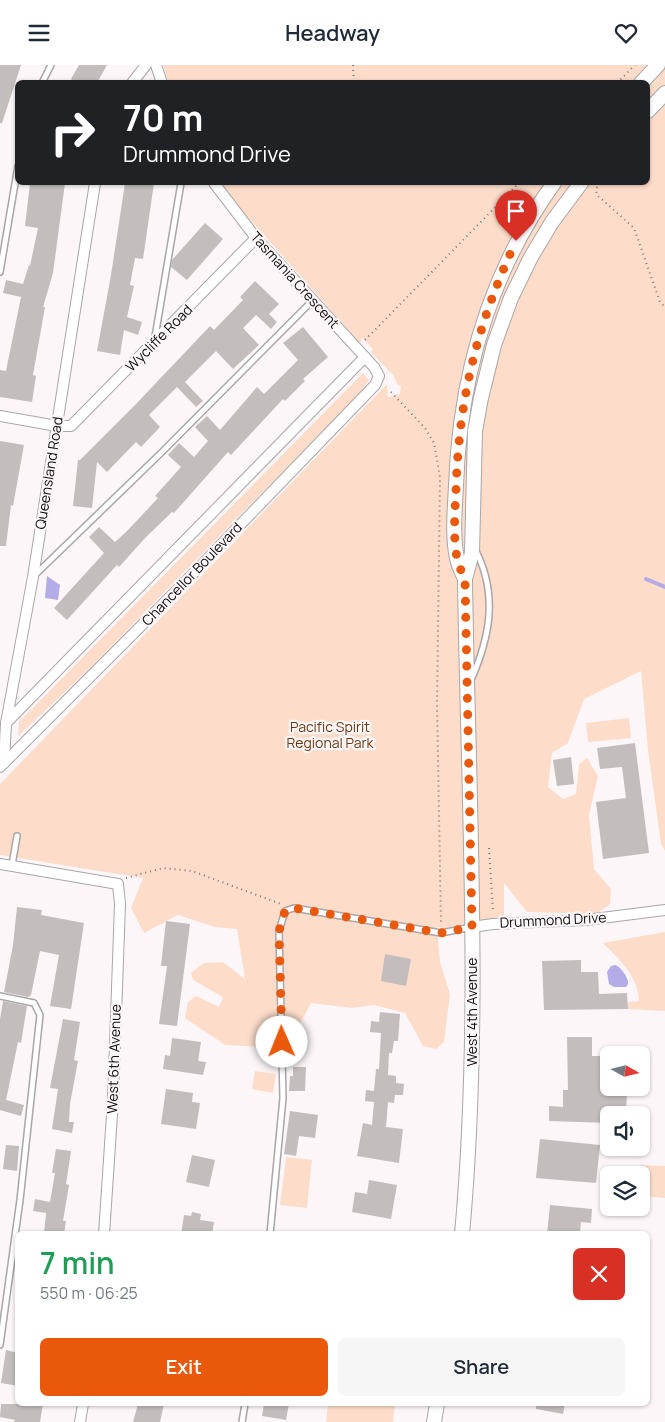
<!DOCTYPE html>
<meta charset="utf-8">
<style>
body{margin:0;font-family:Manrope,sans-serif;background:#f6f6f7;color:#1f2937;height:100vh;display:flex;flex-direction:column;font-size:19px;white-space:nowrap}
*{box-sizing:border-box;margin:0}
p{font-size:16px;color:#747a83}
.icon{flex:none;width:28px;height:28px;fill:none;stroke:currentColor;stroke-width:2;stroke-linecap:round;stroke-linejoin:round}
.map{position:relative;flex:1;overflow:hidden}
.side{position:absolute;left:15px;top:1166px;width:635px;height:175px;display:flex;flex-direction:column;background:#fff;border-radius:8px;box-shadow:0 1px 4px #0004}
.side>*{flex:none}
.hud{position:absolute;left:15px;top:15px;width:635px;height:105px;border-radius:8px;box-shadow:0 1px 4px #0004;background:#202124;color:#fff;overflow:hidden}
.needle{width:32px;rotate:98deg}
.tools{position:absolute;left:600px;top:981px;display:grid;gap:10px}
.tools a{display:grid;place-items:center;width:50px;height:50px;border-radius:8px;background:#fff;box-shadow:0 1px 4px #0004;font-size:25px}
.pin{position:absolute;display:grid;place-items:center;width:42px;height:42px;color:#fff;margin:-51px -21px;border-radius:50% 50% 50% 0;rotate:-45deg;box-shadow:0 0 5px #0007}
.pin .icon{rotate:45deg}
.me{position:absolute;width:55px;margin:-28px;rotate:359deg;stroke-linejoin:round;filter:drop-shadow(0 0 4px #0008)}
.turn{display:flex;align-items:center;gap:18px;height:105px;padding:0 25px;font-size:22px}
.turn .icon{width:65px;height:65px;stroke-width:2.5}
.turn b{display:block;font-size:35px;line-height:42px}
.round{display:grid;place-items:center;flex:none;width:52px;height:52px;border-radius:8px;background:#f6f6f7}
.overview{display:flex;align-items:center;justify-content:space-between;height:85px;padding:0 25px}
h1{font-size:30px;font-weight:600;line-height:38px;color:#1e9e55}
.cta{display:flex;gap:10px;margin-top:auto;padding:10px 25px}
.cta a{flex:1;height:58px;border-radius:8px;background:#ea580c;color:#fff;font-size:20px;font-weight:600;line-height:58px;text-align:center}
.cta a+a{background:#f6f6f7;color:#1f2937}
header{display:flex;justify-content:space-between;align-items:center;height:65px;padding:0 25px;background:#fff;font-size:22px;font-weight:600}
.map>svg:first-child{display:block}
</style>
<header><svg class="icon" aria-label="menu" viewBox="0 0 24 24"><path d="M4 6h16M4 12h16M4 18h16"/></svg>Headway<svg class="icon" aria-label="heart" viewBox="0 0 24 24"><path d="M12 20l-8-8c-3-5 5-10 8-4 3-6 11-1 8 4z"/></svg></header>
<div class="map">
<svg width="665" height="1357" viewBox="0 0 665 1357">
<rect width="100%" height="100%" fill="#fcf6f8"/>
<g fill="#fdddca">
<path d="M 163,0 L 665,0 L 665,786 L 661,779 L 648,685 L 641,606 L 584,634 L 568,678 L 552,688 L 548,722 L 563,734 L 576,729 L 579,699 L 587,693 L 598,711 L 589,750 L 594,804 L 611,824 L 610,839 L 596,849 L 527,847 L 504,818 L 504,851 L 445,863 L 437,862 L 440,897 L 450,929 L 444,977 L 436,984 L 423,981 L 405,948 L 374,940 L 352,943 L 311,938 L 294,970 L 268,982 L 225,980 L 185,953 L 188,937 L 196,931 L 219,942 L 223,932 L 193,915 L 191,908 L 204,898 L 223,897 L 245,914 L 237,864 L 215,862 L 178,850 L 144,868 L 131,843 L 143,813 L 0,790 L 0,719 L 387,319 L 388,332 L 400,329 L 401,321 L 398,320 L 393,310 L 371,287 L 373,284 L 363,273 L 360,278 L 245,149 L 221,118 L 648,118 L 648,18 L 169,18 Z"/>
<path d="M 363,308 L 369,315 L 360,328 L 87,606 L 18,671 L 19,657 Z"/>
<path d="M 629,653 L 631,673 L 588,677 L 586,658 Z"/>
<path d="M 665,867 L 665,946 L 628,944 L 628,937 L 639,936 C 638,911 620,895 603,878 Z"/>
<path d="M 255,1006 L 276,1009 L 273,1028 L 252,1024 Z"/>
<path d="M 286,1092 L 312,1095 L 307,1143 L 280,1140 Z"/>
<path d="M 641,1100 L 665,1101 L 665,1133 L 641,1131 Z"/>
<path d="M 328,1339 L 395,1339 L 393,1357 L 326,1357 Z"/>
</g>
<g fill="#b3ace6">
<path d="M 47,511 L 60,520 L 58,535 L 45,533 Z"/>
<path d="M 615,900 C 620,901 629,913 628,919 L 626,922 L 614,922 L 609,919 L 607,907 L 611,901 Z"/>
</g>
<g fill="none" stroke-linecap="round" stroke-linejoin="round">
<path stroke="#b3ace6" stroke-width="4" d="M 646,514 L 665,522"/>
</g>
<g fill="#c3bdbd">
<path d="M 0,0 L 21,0 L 2,58 L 0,58 Z"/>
<path d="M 79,0 L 107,0 L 97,18 L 76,18 L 71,14 Z"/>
<path d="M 30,118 L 65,118 L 53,208 L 43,242 L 45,242 L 33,310 L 36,311 L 32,337 L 0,332 L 0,305 L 6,306 L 21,232 L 3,228 L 6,215 L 23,219 L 29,200 L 30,201 L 38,163 L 25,161 Z"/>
<path d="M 125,118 L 154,118 L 143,194 L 135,193 L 130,220 L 134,221 L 127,252 L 142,257 L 138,270 L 124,265 L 120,290 L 97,286 L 111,210 Z"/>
<path d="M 205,158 L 223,174 L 187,215 L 171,202 L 172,195 Z"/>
<path d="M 255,216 L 279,239 L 269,249 L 277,257 L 271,264 L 256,250 L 243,263 L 259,280 L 233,304 L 216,286 L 185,317 L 203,336 L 196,342 L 177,322 L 149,350 L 160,362 L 141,382 L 136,377 L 107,407 L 97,397 L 92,443 L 73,441 L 78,395 L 80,395 L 136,339 L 210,261 L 214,265 L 243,235 L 240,232 Z"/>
<path d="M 303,262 L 328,292 L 303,314 L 305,316 L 285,336 L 283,334 L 231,390 L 228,387 L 174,448 L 172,447 L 146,472 L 119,502 L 117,500 L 67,555 L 54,543 L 104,488 L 89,472 L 99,462 L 115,477 L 127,466 L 158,433 L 155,431 L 181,402 L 168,390 L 179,378 L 194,392 L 208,376 L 195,362 L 207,351 L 220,365 L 257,322 L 264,329 L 298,295 L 283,278 Z"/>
<path d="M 0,376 L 24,380 L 13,441 L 11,440 L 6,481 L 0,481 Z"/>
<path d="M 635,678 L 649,788 L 603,794 L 596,737 L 626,733 L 622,702 L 600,704 L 597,683 Z"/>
<path d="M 571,692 L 574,719 L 557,721 L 553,695 Z"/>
<path d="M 17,842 L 42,845 L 41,850 L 84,858 L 71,944 L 50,941 L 59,890 L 40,886 L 31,930 L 28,932 L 4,927 L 13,880 Z"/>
<path d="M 166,856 L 190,859 L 177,961 L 159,959 L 167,901 L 161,901 Z"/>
<path d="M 385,889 L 411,894 L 406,921 L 381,916 Z"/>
<path d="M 581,895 L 581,907 L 598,907 L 599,929 L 627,928 L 628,944 L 544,945 L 542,896 Z"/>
<path d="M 3,936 L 27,941 L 21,978 L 18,977 L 6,1035 L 24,1040 L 21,1051 L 0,1045 L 0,954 Z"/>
<path d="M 380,947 L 400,949 L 398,976 L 394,976 L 392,988 L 389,988 L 388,1010 L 396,1011 L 396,1018 L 404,1019 L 403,1030 L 395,1030 L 394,1038 L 388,1037 L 386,1062 L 403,1064 L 399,1098 L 357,1091 L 363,1058 L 372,1060 L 374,1037 L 365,1036 L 366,1025 L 374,1026 L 376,1004 L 379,1004 L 381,968 L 370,967 L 371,956 L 379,957 Z"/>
<path d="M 63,954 L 80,957 L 74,995 L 78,996 L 70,1039 L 69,1057 L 74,1057 L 72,1068 L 52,1064 L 58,1024 L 50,1023 Z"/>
<path d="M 567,972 L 592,972 L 592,991 L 609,991 L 609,1027 L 627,1027 L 626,1050 L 609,1050 L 609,1058 L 549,1056 L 549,1041 L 563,1042 L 563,1025 L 568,1025 Z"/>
<path d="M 172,973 L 201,977 L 198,996 L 206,997 L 203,1010 L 163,1004 L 165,990 L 170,991 Z"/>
<path d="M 293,1002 L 306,1002 L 305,1026 L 289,1026 L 290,1011 L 293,1011 Z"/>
<path d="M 166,1024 L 193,1028 L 192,1037 L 200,1038 L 196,1064 L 161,1059 Z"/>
<path d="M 290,1046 L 318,1050 L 315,1073 L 299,1071 L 296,1091 L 284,1089 Z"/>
<path d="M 540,1074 L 600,1080 L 596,1118 L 536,1113 Z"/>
<path d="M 6,1080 L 19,1081 L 17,1106 L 3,1104 Z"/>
<path d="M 56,1084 L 71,1086 L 66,1119 L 69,1120 L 63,1156 L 66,1156 L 64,1169 L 44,1169 L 46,1148 L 33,1146 L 35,1134 L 50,1137 L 55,1108 L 52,1108 Z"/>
<path d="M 192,1090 L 215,1095 L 209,1122 L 186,1117 Z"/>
<path d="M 369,1115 L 397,1120 L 391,1154 L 352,1147 L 355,1127 L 367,1129 Z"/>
<path d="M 550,1140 L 592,1144 L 591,1158 L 581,1157 L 580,1168 L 547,1169 Z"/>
<path d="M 192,1147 L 201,1149 L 200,1155 L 214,1157 L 212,1169 L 181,1169 L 184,1150 L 191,1151 Z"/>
<path d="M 6,1285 L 18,1288 L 18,1321 L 1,1318 Z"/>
<path d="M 1,1339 L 43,1339 L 40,1357 L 14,1357 L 15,1355 L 0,1352 Z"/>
<path d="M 138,1339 L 164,1339 L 160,1357 L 133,1357 Z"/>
<path d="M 264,1339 L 289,1339 L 286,1355 L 262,1351 Z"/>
<path d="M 536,1339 L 565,1339 L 563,1349 L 536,1344 Z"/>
</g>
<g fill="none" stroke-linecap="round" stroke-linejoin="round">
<defs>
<g id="lane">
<path d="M 42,18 L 51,0"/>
<path d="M 0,207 L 18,101"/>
<path d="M 155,272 L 181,118"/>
<path d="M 35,510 L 162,387 L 313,235"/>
<path d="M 471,615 C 490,572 498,530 476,486"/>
<path d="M 12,800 L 17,771"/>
<path d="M 0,931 L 34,938 L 40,950 L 20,1135 L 0,1280"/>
<path d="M 270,1169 L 283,1033 L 279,866 L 285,846 L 294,843 L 441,868 L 472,862"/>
<path d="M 242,1357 L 245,1339"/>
</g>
<g id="street">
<path d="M 156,0 L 162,18"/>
<path d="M 132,18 L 146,0"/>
<path d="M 0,351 L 57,361 L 71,361 L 256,173"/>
<path d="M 7,657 L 365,292"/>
<path d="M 4,698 L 6,658 L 33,512 L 95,118"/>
<path d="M 0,702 L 186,516 L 375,320 L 379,311 L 374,302 L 256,173 L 214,118"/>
<path d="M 0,799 L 118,819 L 120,839 L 113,1035 L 104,1169"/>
<path d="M 472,862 L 493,859 L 586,855 L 665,845"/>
<path d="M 80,1357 L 83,1339"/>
</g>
<g id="secondary">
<path d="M 641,18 L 658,0"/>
<path d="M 648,46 L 665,28"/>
<path d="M 465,514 C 462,507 458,500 457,493 C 452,470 455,443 456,420 C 460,311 490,207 554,118"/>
<path d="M 462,1169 C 482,951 468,732 465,514 L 472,488 L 475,366 L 481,333 L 494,280 L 511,233 L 531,192 L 552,157 L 581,118"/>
<path d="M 434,1357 L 437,1339"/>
</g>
</defs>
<use href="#lane" stroke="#aaa5a7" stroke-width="8"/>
<use href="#street" stroke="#aaa5a7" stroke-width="12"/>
<use href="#secondary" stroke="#aaa5a7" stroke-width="16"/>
<g stroke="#7a7678" stroke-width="2" stroke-dasharray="1 4" stroke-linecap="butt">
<path d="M 353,0 L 354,18"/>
<path d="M 617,18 L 635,0"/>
<path d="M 600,118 L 596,124 L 597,130 L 634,163 L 660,237 L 665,242"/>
<path d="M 365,275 L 519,118"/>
<path d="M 391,327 L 425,363 L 434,378 L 440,412 L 437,639 L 441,857"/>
<path d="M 489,783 L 493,846"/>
<path d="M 126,813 L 163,803 L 192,806 L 281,839"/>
</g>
<use href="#lane" stroke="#fff" stroke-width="5"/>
<use href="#street" stroke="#fff" stroke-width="10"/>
<use href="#secondary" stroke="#fff" stroke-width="14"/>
</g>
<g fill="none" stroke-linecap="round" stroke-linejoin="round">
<path stroke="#ea580c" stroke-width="9" stroke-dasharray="0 16.2" d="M 282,977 L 279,866 L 285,846 L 294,843 L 441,868 L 472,862 L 465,514 C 462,507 458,500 457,493 C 453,471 455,446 456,425 C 459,332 477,260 516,176"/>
</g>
<g text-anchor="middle" stroke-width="4.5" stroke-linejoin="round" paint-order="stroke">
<g font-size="14" fill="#0e0c0d" stroke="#fcf6f8">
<text transform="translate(295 215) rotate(48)" y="5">Tasmania Crescent</text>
<text transform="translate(159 273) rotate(-45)" y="5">Wycliffe Road</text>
<text transform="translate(49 408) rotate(-81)" y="5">Queensland Road</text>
<text transform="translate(192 509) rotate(-46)" y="5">Chancellor Boulevard</text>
<text transform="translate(553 855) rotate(-3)" y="5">Drummond Drive</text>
<text transform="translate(472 947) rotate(-90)" y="5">West 4th Avenue</text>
<text transform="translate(114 994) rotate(-88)" y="5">West 6th Avenue</text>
</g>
<g font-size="14" fill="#6d3912" stroke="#fcf6f8">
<text x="330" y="667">Pacific Spirit<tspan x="330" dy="16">Regional Park</tspan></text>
</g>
</g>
</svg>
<div class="tools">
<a><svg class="needle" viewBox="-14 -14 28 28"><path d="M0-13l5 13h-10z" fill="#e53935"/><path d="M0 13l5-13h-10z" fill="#747a83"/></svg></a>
<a><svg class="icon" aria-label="sound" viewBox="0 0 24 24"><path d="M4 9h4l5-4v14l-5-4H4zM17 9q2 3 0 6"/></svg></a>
<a><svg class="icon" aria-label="layers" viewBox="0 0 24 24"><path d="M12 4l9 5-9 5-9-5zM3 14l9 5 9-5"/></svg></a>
</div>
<div class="pin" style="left:516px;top:176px;background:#d93025"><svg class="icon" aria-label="arrive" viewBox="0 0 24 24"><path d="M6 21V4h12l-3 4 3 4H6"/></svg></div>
<svg class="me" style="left:282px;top:977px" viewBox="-20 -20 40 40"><circle r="19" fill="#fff"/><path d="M0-13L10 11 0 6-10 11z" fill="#ea580c"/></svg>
<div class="hud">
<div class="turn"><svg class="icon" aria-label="right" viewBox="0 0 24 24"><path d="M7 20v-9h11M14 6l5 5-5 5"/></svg><div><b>70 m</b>Drummond Drive</div></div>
</div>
<section class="side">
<div class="overview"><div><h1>7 min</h1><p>550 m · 06:25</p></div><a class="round" style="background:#d93025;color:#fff"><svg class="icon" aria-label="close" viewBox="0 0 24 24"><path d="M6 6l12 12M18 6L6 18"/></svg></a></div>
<div class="cta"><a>Exit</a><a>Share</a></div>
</section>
</div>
